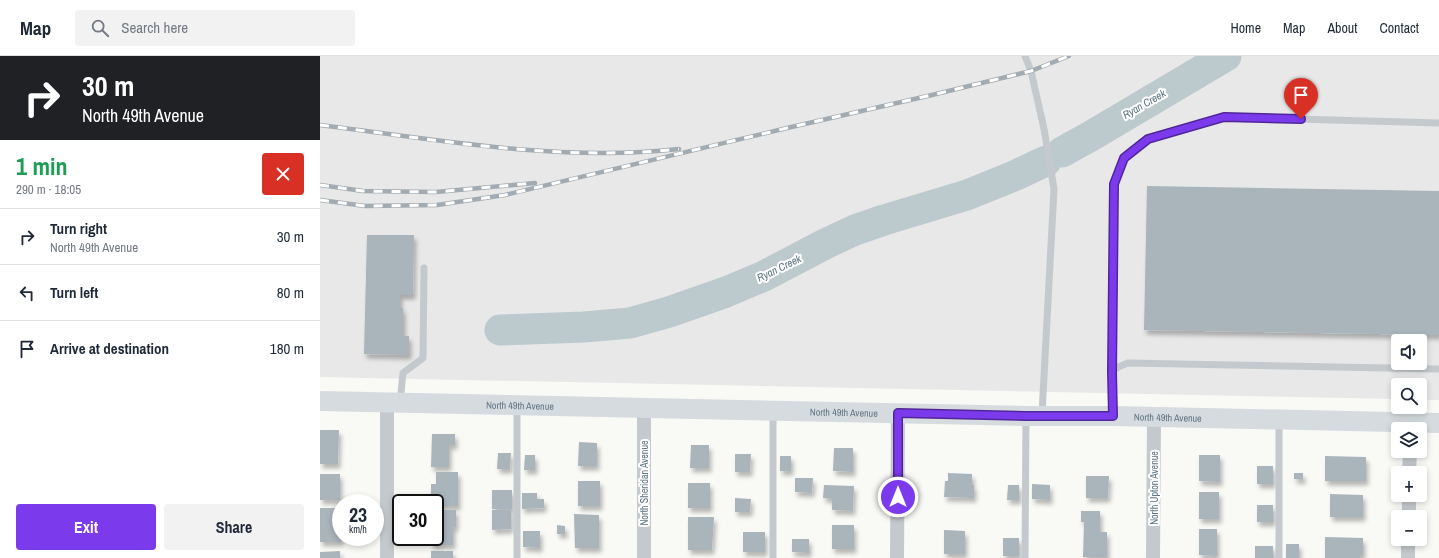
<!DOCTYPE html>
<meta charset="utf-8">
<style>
body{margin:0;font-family:"Archivo Narrow",sans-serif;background:#f2f2f3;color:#1f2937;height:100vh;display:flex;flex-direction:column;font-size:15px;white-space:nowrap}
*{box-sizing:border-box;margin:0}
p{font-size:13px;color:#747a83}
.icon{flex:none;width:22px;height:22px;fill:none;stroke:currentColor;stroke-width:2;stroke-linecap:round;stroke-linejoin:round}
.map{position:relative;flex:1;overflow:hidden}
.sheet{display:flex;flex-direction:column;background:#fff;width:320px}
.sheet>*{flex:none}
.hud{background:#202124;color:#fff;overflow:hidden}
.buttons{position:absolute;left:1071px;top:278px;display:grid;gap:8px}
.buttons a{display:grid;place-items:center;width:36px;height:36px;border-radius:4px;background:#fff;box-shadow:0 2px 6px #0003;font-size:20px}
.speed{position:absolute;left:12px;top:438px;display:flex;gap:8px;font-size:20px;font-weight:700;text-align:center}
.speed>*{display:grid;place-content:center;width:52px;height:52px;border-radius:50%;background:#fff;box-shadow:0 2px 6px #0003;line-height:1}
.speed small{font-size:10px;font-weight:400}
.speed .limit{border:2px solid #111;border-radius:6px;background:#fff;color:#111}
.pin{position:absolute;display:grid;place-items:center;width:34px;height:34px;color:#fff;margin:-41px -17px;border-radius:50% 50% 50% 0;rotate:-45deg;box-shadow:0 0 4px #0007}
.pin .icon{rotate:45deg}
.me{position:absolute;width:44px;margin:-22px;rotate:0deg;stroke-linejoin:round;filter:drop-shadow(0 0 3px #0008)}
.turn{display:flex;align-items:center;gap:14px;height:84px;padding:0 16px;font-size:18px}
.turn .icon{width:52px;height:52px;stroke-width:2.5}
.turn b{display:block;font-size:28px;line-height:34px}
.round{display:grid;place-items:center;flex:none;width:42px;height:42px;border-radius:4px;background:#f2f2f3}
.overview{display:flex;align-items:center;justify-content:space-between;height:68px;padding:0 16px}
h1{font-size:24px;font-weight:700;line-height:30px;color:#1e9e55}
.button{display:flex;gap:8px;margin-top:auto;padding:8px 16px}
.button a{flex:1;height:46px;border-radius:4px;background:#7c3aed;color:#fff;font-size:16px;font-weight:700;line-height:46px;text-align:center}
.button a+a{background:#f2f2f3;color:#1f2937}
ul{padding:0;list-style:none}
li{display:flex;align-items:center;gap:12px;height:56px;padding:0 16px;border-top:1px solid #e0e1e3}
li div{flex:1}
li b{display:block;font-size:15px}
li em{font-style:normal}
header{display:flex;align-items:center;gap:24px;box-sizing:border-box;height:56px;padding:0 20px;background:#fff;border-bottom:1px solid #e0e1e3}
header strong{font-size:19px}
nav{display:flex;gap:22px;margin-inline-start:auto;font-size:14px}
.search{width:280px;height:36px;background:#f2f2f3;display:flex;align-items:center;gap:10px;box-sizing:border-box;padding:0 14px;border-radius:4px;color:#747a83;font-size:15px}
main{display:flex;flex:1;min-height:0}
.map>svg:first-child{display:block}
</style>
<header>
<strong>Map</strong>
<div class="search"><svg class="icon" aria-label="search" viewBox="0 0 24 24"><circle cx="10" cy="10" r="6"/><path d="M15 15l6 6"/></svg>Search here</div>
<nav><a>Home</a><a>Map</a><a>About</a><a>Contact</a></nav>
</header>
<main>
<section class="sheet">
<div class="hud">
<div class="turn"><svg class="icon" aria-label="right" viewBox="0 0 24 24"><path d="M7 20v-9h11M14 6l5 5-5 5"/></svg><div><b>30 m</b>North 49th Avenue</div></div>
</div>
<div class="overview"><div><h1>1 min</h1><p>290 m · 18:05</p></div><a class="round" style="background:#d93025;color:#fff"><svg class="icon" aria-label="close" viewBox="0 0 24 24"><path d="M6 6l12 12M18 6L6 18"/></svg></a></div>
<ul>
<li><svg class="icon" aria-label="right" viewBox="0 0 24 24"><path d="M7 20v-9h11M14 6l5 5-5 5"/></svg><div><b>Turn right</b><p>North 49th Avenue</p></div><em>30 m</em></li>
<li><svg class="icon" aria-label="left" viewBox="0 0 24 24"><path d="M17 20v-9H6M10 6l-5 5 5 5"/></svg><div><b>Turn left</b></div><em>80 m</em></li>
<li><svg class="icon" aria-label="arrive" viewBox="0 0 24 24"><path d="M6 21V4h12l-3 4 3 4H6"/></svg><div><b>Arrive at destination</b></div><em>180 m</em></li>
</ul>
<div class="button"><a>Exit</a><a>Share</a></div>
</section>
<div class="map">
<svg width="1119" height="502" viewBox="0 0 1119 502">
<defs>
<filter id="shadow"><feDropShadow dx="2.5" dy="4.5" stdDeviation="2" flood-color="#0004"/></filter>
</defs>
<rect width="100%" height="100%" fill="#f9f9f6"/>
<path fill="#e7e8e7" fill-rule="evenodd" d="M 0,0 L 1119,0 L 1119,344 L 1100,344 L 1100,329 L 1078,329 L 1078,343 L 0,321 ZM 1078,285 L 1100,285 L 1100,307 L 1078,307 Z"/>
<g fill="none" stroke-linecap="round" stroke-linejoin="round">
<g stroke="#bcc9cd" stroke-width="31">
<path d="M 742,96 L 771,80 L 906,0"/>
<path d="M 180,274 L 264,271 L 310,267 L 349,256 L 406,236 L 444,220 L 507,187 L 535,174 L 564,164 L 647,139 L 694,120 L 726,105"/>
</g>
</g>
<g fill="#aab4bb" filter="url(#shadow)">
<path d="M 827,130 L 1119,135 L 1119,279 L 824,274 Z"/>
<path d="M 47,179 L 94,179 L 93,239 L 80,239 L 80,252 L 83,252 L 83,280 L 89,280 L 89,299 L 44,298 Z"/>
<path d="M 0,374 L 19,374 L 18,408 L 0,408 Z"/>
<path d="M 112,378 L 135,378 L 135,389 L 129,389 L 129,411 L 111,411 Z"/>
<path d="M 259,386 L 277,387 L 277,410 L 258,410 Z"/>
<path d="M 371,389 L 389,389 L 389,412 L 370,412 Z"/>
<path d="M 514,392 L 533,392 L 533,416 L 513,415 Z"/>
<path d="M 178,397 L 191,397 L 190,413 L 177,413 Z"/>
<path d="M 415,398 L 431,398 L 430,416 L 415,416 Z"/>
<path d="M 205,399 L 215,399 L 215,414 L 204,414 Z"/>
<path d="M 879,399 L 900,399 L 900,426 L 879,425 Z"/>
<rect x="460" y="400" width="11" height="15"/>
<path d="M 1005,400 L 1046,401 L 1046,425 L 1005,425 Z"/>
<rect x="937" y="410" width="16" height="18"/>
<path d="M 116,416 L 138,416 L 138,450 L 115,450 L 115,447 L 111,447 L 111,428 L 116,428 Z"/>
<path d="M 628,417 L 652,418 L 652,429 L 654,429 L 654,442 L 624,441 L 625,425 L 628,425 Z"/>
<path d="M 974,417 L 983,417 L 983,424 L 974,423 Z"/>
<rect x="0" y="418" width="20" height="26"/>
<path d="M 766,420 L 789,420 L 788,442 L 766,442 Z"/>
<path d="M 475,422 L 493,422 L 492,437 L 475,436 Z"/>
<rect x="258" y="425" width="22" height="25"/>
<rect x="368" y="427" width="22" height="25"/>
<path d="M 712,428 L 730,429 L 730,444 L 712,443 Z"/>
<path d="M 504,429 L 534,430 L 533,455 L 512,454 L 512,443 L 503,442 Z"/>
<path d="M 688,429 L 699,429 L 699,444 L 687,444 Z"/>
<rect x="172" y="434" width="20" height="19"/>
<rect x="879" y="436" width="20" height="27"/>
<path d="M 202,437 L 217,437 L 217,443 L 224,443 L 224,452 L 202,453 Z"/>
<path d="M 1010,438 L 1043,439 L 1043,461 L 1010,461 Z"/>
<path d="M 415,442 L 431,443 L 430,456 L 415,456 Z"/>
<rect x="937" y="449" width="16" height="17"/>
<rect x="0" y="452" width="21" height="34"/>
<path d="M 115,454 L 136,454 L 136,471 L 133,471 L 133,489 L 111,489 L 111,481 L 115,481 Z"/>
<path d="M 172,454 L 191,454 L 191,473 L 172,474 Z"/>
<path d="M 761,455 L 780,455 L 780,476 L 787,476 L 787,501 L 763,501 L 764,466 L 761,466 Z"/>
<path d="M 254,458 L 279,459 L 279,492 L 255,492 Z"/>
<path d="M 368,461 L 394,461 L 392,494 L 368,494 Z"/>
<path d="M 237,469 L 245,470 L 245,478 L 237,478 Z"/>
<rect x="512" y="469" width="22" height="24"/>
<path d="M 879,473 L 897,473 L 897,500 L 879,499 Z"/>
<path d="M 624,474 L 645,475 L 645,498 L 624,498 Z"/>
<path d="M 203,475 L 220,475 L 220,492 L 203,491 Z"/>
<rect x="423" y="476" width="22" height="20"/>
<path d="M 1005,481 L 1043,482 L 1043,499 L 1040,499 L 1040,502 L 1005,502 Z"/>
<rect x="683" y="482" width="16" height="18"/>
<path d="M 472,483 L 489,483 L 489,497 L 472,496 Z"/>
<rect x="966" y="488" width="13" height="14"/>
<rect x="935" y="490" width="18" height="12"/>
<path d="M 20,495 L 20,502 L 0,502 L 0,496 Z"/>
<rect x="111" y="495" width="22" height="7"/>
</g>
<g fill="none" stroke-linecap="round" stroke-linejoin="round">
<g stroke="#c4c9cd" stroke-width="7">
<path d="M 705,0 L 711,15 L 724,73 L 734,133 L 722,358"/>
<path d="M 792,316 L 798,311 L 808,307 L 1119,313"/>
<path d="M 80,346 L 83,317 L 103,302 L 104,212"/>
<path d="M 197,351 L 197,502"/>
<path d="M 793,358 L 792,316 L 794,128 L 804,102 L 828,83 L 904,61 L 1119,67"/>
<path d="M 453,502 L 453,356"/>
<path d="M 705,502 L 706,360"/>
<path d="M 959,502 L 959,364"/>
</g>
<g stroke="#c4c9cd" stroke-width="14">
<path d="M 324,352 L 324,502"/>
<path d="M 1089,417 L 1090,395"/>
<path d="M 1089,461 L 1089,439"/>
<path d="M 67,502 L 67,346"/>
<path d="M 577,502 L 578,357"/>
<path d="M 833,502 L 834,361"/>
<path d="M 1088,502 L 1088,483"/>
</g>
<path stroke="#d6dbdf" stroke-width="20" id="s1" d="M 0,345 L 706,360 L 793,360 L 1119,367"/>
<defs>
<g id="rail">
<path d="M 0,69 C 119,84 238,106 359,93"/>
<path d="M 0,129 L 43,135 L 116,136 L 215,127"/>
<path d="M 0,144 L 45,150 L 117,149 L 185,139 L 467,72 L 612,39 L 711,15 L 749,0"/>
</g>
</defs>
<use href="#rail" stroke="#a2abb1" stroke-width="4.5"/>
<use href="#rail" stroke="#fff" stroke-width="3" stroke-dasharray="9" stroke-linecap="butt"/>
</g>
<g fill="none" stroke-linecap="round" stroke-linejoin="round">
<defs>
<path id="route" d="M 578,441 L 578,357 L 706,360 L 793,360 L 792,316 L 794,128 L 804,102 L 828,83 L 904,61 L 981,63"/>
</defs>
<use href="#route" stroke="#51269a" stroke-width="10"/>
<use href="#route" stroke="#7c3aed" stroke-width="7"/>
</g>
<g text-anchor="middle" stroke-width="4" stroke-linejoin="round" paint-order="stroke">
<g font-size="10" fill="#617684" stroke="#fff">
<text dy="4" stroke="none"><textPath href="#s1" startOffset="200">North 49th Avenue</textPath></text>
<text dy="4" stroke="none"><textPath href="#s1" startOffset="524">North 49th Avenue</textPath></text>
<text dy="4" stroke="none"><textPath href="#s1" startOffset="848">North 49th Avenue</textPath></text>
<text transform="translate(324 427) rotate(-90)" y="4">North Sheridan Avenue</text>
<text transform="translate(834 432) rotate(-90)" y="4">North Upton Avenue</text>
</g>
<g font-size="11" font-style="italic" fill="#5c767e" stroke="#fff">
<text transform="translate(824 48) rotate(-30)" y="4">Ryan Creek</text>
<text transform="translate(459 212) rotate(-26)" y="4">Ryan Creek</text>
</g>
</g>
</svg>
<div class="buttons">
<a><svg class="icon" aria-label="sound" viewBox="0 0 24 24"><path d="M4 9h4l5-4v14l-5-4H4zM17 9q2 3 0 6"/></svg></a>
<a><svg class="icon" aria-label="search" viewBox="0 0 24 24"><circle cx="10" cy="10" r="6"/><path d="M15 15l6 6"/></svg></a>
<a><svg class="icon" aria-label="layers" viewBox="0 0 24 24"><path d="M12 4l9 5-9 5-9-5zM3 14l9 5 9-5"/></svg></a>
<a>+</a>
<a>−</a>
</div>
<div class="speed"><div>23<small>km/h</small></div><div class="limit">30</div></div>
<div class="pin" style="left:981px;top:63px;background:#d93025"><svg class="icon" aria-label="arrive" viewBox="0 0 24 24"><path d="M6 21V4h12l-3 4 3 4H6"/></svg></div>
<svg class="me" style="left:578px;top:441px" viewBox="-20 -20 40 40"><circle r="17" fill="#7c3aed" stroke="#fff" stroke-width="3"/><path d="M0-11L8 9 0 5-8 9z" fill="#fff"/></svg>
</div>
</main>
